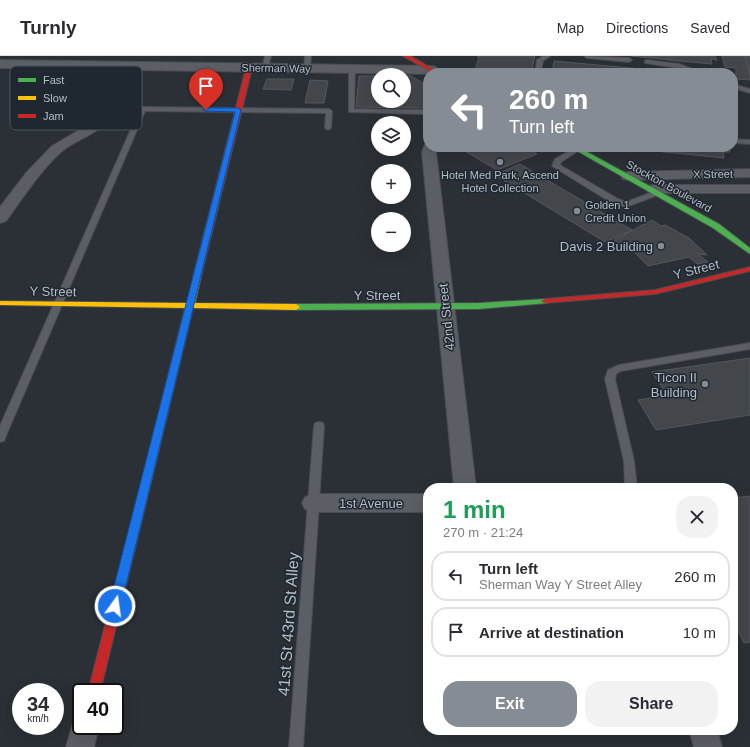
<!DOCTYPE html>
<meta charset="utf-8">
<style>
body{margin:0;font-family:Arial,sans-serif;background:#f2f2f3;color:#2b2b33;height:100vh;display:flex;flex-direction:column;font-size:15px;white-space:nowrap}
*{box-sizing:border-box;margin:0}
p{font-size:13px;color:#7c7c81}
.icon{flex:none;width:22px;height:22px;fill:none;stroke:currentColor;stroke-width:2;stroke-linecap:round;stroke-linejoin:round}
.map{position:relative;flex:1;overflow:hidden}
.panel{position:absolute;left:423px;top:427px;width:315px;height:252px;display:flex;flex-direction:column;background:#fff;border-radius:16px;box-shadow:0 4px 16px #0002}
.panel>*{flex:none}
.top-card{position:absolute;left:423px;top:12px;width:315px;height:84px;border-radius:16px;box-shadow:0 4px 16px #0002;background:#858c94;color:#fff;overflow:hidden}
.controls{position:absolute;left:371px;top:12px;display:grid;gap:8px}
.controls a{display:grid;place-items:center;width:40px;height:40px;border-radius:50%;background:#fff;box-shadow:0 4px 16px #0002;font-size:20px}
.speed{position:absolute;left:12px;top:627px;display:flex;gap:8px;font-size:20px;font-weight:700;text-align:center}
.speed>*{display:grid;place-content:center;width:52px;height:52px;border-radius:50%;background:#fff;box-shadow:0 4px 16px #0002;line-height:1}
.speed small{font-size:10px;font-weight:400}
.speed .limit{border:2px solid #111;border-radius:6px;background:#fff;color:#111}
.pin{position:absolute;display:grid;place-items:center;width:34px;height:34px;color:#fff;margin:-41px -17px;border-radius:50% 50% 50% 0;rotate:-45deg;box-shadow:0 0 4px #0007}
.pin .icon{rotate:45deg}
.me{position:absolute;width:44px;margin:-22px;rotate:14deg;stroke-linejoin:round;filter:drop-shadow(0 0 3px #0008)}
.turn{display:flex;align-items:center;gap:14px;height:84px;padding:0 20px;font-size:18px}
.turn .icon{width:52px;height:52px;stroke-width:2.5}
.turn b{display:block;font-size:28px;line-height:34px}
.round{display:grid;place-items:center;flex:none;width:42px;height:42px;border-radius:16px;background:#f2f2f3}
.head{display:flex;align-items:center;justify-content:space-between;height:68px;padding:0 20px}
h1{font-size:24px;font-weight:800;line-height:30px;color:#1e9e55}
.button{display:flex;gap:8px;margin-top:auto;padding:8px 20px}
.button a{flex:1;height:46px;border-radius:16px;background:#858c94;color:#fff;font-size:16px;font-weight:800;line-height:46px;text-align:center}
.button a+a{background:#f2f2f3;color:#2b2b33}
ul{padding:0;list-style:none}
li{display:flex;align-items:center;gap:12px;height:50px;margin:0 8px 6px;padding:0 12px;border:2px solid #e1e1e2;border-radius:16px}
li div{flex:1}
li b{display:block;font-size:15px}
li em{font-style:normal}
header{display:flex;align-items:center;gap:24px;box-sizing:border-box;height:56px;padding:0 20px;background:#fff;border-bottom:1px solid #e1e1e2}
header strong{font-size:19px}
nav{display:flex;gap:22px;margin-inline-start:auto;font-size:14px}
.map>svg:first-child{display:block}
</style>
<header>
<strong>Turnly</strong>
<nav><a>Map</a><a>Directions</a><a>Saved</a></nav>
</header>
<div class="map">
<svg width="750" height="691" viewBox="0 0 750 691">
<rect width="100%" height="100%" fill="#2b3036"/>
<g fill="#43474c" stroke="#53585d">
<path d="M 477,0 L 535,0 L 531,17 L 474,17 L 479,1 Z"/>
<path d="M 631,0 L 682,0 L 682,5 Z"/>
<path d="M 668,0 L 715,0 L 717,4 L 711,3 L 712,8 L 669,4 Z"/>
<path d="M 722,0 L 750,0 L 750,24 L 736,23 L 736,12 L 725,11 Z"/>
<path d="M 745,0 L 750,0 L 750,19 Z"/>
<path d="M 554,5 L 674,16 L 678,17 L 552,17 Z"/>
<path d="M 359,20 L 378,20 L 378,45 L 404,45 L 404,20 L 411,20 L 428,30 L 428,54 L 426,54 L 425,52 L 356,51 Z"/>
<path d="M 267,23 L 294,23 L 291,34 L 263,33 Z"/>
<path d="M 310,24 L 328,25 L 324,47 L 305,47 Z"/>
<path d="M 458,91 L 525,91 L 537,98 L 497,114 Z"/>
<path d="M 614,91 L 729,91 L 730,96 L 723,96 L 724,102 Z"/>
<path d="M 520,108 L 632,174 L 605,186 L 495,119 Z"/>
<path d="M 652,164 L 661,170 L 665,169 L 689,182 L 707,199 L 698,198 L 708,206 L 697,208 L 689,201 L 648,210 L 634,196 L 614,184 Z"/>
<path d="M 750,302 L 750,359 L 656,374 L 638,344 L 667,339 L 652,316 Z"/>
<path d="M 750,440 L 750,586 L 744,587 L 733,565 L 733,442 Z"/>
</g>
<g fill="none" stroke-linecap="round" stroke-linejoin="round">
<defs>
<g id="lane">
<path d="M 265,0 L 271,0 L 268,12 L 265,14 L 262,12 Z"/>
<path d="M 305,0 L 311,0 L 310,12 L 307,14 L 304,12 Z"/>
<path d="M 543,0 L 550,0 L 543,5 L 541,14 L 552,15 L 555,17 L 535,17 L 537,4 Z"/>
<path d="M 584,0 L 629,2 L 632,4 L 629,6 L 587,2 Z"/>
<path d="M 647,4 L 679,8 L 703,17 L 694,17 L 678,12 L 645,7 L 645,5 Z"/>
<path d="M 352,11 L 355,13 L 354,53 L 423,54 L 426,56 L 423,58 L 349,56 L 349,13 Z"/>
<path d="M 733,28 L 750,33 L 750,37 L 733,32 Z"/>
<path d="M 143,51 L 329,53 L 332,55 L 331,72 L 328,74 L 325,72 L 326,57 L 145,55 L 5,382 L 4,385 L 0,386 L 0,370 L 139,55 L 112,55 L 109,53 L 112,51 Z"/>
<path d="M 733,83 L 750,84 L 750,88 L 733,87 Z"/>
<path d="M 575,92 L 581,93 L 561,106 L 560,109 L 618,143 L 626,146 L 656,135 L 659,135 L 663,137 L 626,151 L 612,147 L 552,110 L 555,103 Z"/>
<path d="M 750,287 L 750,293 L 621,315 L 616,318 L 615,323 L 634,405 L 637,432 L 625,432 L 624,405 L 605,323 L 608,314 L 619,309 Z"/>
<path d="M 319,366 L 323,367 L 324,370 L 303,691 L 289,691 L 314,370 L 315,367 Z"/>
</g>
<g id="street">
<path d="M 0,4 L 432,10 L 436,11 L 438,14 L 436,17 L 428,18 L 138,14 C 128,34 119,58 100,72 C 88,81 73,86 61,96 C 39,116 23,142 6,165 L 0,167 L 0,151 L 26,117 L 52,90 L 86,70 L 98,60 L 112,41 L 126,13 L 0,12 Z"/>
<path d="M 428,87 L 428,91 L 437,91 L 436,96 L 476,432 L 454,432 L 422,96 L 425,88 Z"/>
<path d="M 750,113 L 750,121 L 628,124 L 623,123 L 621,120 L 623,117 L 628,116 Z"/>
<path d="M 653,129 L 750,129 L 750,137 L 653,137 L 648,136 L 646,133 L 648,130 Z"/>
<path d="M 313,438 L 428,438 L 428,456 L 313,456 L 305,453 L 302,447 L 305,441 Z"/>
<path d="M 81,658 L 81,670 L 99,670 L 94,691 L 66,691 L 75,660 Z"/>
<path d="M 689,674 L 717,674 L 722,691 L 694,691 Z"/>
</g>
<g id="fast">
<path d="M 570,91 L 578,91 L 719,168 L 750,192 L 750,198 L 713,172 Z"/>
<path d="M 545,243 L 548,243 L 549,245 L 548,247 L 479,253 L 296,254 L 292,251 L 296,248 L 479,247 Z"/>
</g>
<path id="slow" d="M 194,219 L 200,219 L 201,221 L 195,247 L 296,248 L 300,251 L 296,254 L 193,252 L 140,472 L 139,475 L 135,476 L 131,475 L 130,472 L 185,252 L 0,249 L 0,245 L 187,247 Z"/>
<g id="jam">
<path d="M 403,0 L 410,0 L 440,17 L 433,17 Z"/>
<path d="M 249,10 L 252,12 L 201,221 L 200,223 L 194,223 L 193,221 L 246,12 Z"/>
<path d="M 750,211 L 750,215 L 655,238 L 545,247 L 541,245 L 545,243 L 655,234 Z"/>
<path d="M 135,468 L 139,469 L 140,472 L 100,636 L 88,636 L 130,472 L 131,469 Z"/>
</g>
</defs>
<use href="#lane" stroke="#494c51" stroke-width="2"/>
<use href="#street" stroke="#494c51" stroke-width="2"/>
<use href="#fast" stroke="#494c51" stroke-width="2"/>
<use href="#slow" stroke="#494c51" stroke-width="2"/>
<use href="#jam" stroke="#494c51" stroke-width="2"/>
<use href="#lane" fill="#5b5e64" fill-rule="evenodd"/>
<use href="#street" fill="#5b5e64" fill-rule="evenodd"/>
<use href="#fast" fill="#4caf50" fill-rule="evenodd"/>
<use href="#slow" fill="#ffc107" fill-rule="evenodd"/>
<use href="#jam" fill="#c62828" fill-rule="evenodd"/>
</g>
<path fill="#1a73e8" stroke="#114b97" d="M 204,52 L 238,52 L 241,54 L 121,550 L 119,554 L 115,555 L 111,554 L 109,550 L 235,56 L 206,55 L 204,55 Z"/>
<g fill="#858c94" stroke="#1f2730" stroke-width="1.5">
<circle cx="500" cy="106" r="4"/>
<circle cx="577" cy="155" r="4"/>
<circle cx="661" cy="190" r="4"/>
<circle cx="705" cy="328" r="4"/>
</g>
<g text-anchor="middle" stroke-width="3" stroke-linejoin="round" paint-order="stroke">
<g font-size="11" fill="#b5bdc6" stroke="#1f2730">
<text transform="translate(276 12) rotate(1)" y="4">Sherman Way</text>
<text transform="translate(713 118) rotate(-1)" y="4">X Street</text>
<text transform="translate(669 130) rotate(29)" y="4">Stockton Boulevard</text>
</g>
<g font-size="11" fill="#b5bdc6" stroke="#1f2730">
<text x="500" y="123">Hotel Med Park, Ascend<tspan x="500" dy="13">Hotel Collection</tspan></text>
<text x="585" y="153" text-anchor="start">Golden 1<tspan x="585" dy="13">Credit Union</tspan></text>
</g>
<g font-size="13" fill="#b5bdc6" stroke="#1f2730" text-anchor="end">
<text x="653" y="195">Davis 2 Building</text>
<text x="697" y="326">Ticon II<tspan x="697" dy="15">Building</tspan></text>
</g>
<g font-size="13" fill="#b5bdc6" stroke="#1f2730">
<text transform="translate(696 213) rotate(-14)" y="5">Y Street</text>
<text transform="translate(53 235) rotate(1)" y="5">Y Street</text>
<text x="377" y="244">Y Street</text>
<text transform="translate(446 261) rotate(-96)" y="5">42nd Street</text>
<text x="371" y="452">1st Avenue</text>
</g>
<g font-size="16" fill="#b5bdc6" stroke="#1f2730">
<text transform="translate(288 568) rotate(-86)" y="6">41st St 43rd St Alley</text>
</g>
</g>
<rect x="10" y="10" width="132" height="64" rx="6" fill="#1f2730" stroke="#4c545d" stroke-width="1"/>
<rect x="18" y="22" width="18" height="4" fill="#4caf50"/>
<rect x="18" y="40" width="18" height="4" fill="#ffc107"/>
<rect x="18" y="58" width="18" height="4" fill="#c62828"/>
<g font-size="11" fill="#b5bdc6">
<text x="43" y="28">Fast</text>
<text x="43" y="46">Slow</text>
<text x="43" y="64">Jam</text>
</g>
</svg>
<div class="controls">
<a><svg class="icon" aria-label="search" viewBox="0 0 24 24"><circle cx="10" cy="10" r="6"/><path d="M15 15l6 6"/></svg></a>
<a><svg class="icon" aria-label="layers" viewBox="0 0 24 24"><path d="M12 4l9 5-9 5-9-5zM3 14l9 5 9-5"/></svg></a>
<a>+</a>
<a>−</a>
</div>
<div class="speed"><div>34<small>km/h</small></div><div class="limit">40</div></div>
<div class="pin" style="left:206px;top:54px;background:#d93025"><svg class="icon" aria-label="arrive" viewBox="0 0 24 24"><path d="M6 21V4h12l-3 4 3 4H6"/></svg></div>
<svg class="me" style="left:115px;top:550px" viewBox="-20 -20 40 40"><circle r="17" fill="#1a73e8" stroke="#fff" stroke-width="3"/><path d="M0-11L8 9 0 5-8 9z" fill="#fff"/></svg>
<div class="top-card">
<div class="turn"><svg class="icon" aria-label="left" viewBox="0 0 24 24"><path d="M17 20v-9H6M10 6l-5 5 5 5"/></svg><div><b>260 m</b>Turn left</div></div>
</div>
<section class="panel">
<div class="head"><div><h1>1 min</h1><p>270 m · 21:24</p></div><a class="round"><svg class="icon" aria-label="close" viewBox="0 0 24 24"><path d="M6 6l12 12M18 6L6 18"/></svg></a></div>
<ul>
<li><svg class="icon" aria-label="left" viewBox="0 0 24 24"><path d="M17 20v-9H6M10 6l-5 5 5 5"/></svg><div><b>Turn left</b><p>Sherman Way Y Street Alley</p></div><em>260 m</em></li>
<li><svg class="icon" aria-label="arrive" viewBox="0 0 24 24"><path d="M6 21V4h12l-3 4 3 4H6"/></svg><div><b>Arrive at destination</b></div><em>10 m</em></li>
</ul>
<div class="button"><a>Exit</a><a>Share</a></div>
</section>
</div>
